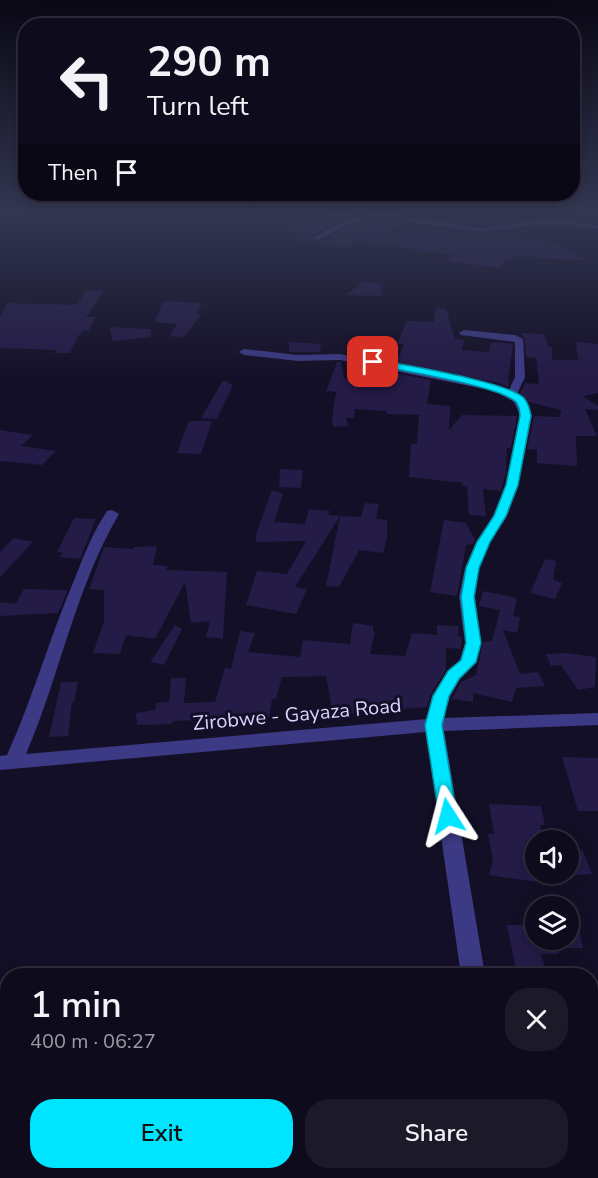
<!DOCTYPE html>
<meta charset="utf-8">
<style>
body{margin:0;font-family:"Nunito Sans",sans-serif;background:#1c1929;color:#f1f3f6;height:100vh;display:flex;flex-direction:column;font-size:22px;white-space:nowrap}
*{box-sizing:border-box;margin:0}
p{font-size:20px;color:#9b9ba3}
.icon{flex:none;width:33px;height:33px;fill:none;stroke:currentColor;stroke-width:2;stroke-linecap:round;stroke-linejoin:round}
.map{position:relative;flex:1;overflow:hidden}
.side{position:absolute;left:0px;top:968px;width:598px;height:212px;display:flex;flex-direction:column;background:#0e0b1c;border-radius:24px 24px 0 0;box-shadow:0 3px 15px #0003,0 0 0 2px #2e2b3b}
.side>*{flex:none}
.guide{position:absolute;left:18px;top:18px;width:562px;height:183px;border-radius:24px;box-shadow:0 3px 15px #0003,0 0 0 2px #2e2b3b;background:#0e0b1c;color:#f1f3f6;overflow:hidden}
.fabs{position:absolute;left:525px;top:830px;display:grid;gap:12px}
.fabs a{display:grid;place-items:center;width:54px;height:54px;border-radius:50%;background:#0e0b1c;box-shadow:0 3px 15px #0003,0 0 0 2px #2e2b3b;font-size:30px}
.pin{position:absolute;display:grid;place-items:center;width:51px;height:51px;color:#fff;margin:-26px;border-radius:12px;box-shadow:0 3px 9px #0006}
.me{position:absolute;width:66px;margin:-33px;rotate:351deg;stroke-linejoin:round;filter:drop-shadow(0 0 4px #0008)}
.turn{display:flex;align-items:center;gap:21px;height:126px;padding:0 30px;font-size:27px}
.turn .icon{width:78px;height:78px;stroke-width:2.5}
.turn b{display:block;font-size:42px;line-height:51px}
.then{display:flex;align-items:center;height:57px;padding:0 30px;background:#0003;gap:12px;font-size:22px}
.round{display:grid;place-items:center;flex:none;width:63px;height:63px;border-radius:24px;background:#1c1929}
.head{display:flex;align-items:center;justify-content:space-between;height:102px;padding:0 30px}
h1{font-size:36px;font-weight:600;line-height:45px}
.action{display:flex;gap:12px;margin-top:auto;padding:12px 30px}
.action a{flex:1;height:69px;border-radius:24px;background:#00e5ff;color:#111;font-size:24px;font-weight:600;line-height:69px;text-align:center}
.action a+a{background:#1c1929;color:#f1f3f6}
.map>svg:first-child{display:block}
</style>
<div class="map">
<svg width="598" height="1178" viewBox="0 0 598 1178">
<rect width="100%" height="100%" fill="#130f26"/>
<g fill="#241b47">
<path d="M 331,213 L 369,213 L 344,218 L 311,236 L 311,240 L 320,242 L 351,226 L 372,221 L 392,221 L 406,223 L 389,234 L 419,228 L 461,233 L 497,232 L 496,234 L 551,242 L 589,261 L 515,256 L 513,259 L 507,258 L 500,268 L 447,261 L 452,255 L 358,241 L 347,248 L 290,239 L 300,236 L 280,230 Z"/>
<path d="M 364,281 L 381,284 L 382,296 L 346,295 Z"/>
<path d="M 87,290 L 104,291 L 86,317 L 96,317 L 89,330 L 84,330 L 78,336 L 70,353 L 55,353 L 57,350 L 0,348 L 0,318 L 7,303 L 76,305 Z"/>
<path d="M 164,301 L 202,303 L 197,315 L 202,314 L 183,338 L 170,336 L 177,324 L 154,322 Z"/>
<path d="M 436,308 L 446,309 L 455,339 L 464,340 L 462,350 L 489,352 L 491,342 L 513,344 L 508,381 L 510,381 L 508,387 L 498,383 L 396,363 L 404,344 L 397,344 L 407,321 L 434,322 Z"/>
<path d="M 109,327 L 151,329 L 151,337 L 113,341 Z"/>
<path d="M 521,333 L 544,334 L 548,347 L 552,347 L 552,360 L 578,360 L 576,342 L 598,344 L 598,393 L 583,396 L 598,406 L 598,410 L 585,409 L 597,436 L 576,436 L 577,466 L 537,463 L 537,450 L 527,449 L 534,416 L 560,417 L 561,410 L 528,402 L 520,393 L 525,383 L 539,384 L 536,358 L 526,357 L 525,339 Z"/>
<path d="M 289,342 L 321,344 L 320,352 L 289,352 Z"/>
<path d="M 337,362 L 341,362 L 344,378 L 386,382 L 385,371 L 431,380 L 427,404 L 450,406 L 449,430 L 462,415 L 517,416 L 511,448 L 507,448 L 506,472 L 501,491 L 483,489 L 486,516 L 469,515 L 467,486 L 462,486 L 463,483 L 409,477 L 411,444 L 417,444 L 419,415 L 387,414 L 386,411 L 355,409 L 354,418 L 346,418 L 348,426 L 333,427 L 332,419 L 336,392 L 326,391 Z"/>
<path d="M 223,380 L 233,385 L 217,419 L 201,418 Z"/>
<path d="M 189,421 L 212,421 L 201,454 L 177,453 Z"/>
<path d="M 0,430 L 33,435 L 21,446 L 56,451 L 42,465 L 0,461 Z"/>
<path d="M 280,469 L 303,470 L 301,488 L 279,487 Z"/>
<path d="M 272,490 L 283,494 L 274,522 L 305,524 L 309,509 L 330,511 L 328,515 L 340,516 L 295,587 L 307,589 L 296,614 L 246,605 L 257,571 L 287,574 L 306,541 L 256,542 L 256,534 Z"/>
<path d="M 365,503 L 379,504 L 376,519 L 387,520 L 387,538 L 383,553 L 359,550 L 339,587 L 326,586 L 340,516 L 361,517 Z"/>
<path d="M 74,518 L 96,519 L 80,559 L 60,557 L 63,553 L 57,552 Z"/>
<path d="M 444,520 L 466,523 L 475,540 L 473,544 L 466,545 L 457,596 L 430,592 Z"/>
<path d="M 14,538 L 33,542 L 0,577 L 0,552 Z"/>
<path d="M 157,546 L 153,565 L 168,566 L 166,570 L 227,572 L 223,639 L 206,637 L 210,621 L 191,623 L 185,582 L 155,639 L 126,635 L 120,654 L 93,653 L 104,622 L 104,590 L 89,589 L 104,547 L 133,549 L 134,547 Z"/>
<path d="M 545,559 L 556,561 L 553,580 L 562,583 L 555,599 L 530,593 Z"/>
<path d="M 24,589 L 68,590 L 58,613 L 0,616 L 0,602 L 16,604 Z"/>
<path d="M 483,591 L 517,598 L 513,616 L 520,617 L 517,633 L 503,630 L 520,674 L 538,672 L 545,686 L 516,688 L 512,702 L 473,693 L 473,702 L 452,699 L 461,682 L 476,675 L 483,642 L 492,641 L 500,610 L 479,606 Z"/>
<path d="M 353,623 L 373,626 L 373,632 L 375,632 L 370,654 L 405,656 L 412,633 L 437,635 L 437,625 L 458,626 L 458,636 L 462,637 L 461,649 L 446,648 L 446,670 L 430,695 L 427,707 L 403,709 L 402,706 L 368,711 L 369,712 L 333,715 L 326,676 L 282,677 L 276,699 L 272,699 L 269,717 L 235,714 L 232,724 L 203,720 L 173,721 L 172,724 L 137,725 L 136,713 L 155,710 L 156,703 L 169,702 L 171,678 L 186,678 L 184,703 L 215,702 L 225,668 L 231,669 L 240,631 L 255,633 L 248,652 L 300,657 L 303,640 L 350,644 Z"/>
<path d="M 175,625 L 182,629 L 164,665 L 150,662 Z"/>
<path d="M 566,653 L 596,657 L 595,687 L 578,690 L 561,665 L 551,666 L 546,654 Z"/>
<path d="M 61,682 L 78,682 L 74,702 L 72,702 L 68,736 L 49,737 Z"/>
<path d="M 562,757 L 598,758 L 598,811 L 578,811 Z"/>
<path d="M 489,804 L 541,806 L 545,825 L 540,825 L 543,840 L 536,840 L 536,882 L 489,875 L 493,860 L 488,834 L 494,834 Z"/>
<path d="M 583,851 L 592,874 L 568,876 L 568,852 Z"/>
<path d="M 574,908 L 583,948 L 568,948 L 568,909 Z"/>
<path d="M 507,925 L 536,925 L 536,939 L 556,939 L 559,954 L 541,954 L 548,975 L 517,975 Z"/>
</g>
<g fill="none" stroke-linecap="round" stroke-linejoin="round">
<g fill="#3d3a85" fill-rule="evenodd">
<path d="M 372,215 L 392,215 L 481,228 L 534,221 L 568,221 L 598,225 L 598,229 L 568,225 L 534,225 L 481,232 L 392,219 L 372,219 L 350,224 L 319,240 L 312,238 L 345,220 Z"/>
<path d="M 464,330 L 515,335 L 523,339 L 525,377 L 517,394 L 523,398 L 532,415 L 518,485 L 507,516 L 490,542 L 479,568 L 475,597 L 481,643 L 476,662 L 460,679 L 450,696 L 444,718 L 598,713 L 598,725 L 444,731 L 485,975 L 461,975 L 426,732 L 0,770 L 0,756 L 7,755 C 33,698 50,636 75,578 C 84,555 93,532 107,511 L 112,510 L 119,514 C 75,589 60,675 26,754 L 427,719 L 432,696 L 448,671 L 460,660 L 465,643 L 459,597 L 465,568 L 476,542 L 493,516 L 506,485 L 520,415 L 514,402 L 495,391 L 340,360 L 298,361 L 244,355 L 239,352 L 244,349 L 298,355 L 340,354 L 498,385 L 509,390 L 515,377 L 515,342 L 461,335 L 459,333 Z"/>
<path d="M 496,1172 L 581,1172 L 584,1178 L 499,1178 Z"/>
</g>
</g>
<linearGradient id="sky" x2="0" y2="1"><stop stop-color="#0a0815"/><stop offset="0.56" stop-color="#333752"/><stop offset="1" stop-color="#333752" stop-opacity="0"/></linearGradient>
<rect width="598" height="378" fill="url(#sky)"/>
<path fill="#00e5ff" stroke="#0095a6" stroke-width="1.5" d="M 373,359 C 403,365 506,381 524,398 C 528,403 530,409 531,416 L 518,485 L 506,516 L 490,542 L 479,568 L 474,597 L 481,643 L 476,662 L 459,679 L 449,696 L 442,725 L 457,816 L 454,821 L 448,823 L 442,821 L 439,816 L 425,725 L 433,696 L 448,671 L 461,660 L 466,643 L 461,597 L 466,568 L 477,542 L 494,516 L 506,485 L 520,416 C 520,411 519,406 516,402 C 499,385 399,371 370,364 L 370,360 Z"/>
<g text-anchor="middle" stroke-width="6" stroke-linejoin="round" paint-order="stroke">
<g font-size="20" fill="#d9d4ff" stroke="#130f26">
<text transform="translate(297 714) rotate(-5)" y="7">Zirobwe - Gayaza Road</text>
</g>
</g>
</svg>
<div class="fabs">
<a><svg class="icon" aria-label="sound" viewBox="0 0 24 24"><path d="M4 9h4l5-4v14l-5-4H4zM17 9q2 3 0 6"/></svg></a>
<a><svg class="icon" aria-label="layers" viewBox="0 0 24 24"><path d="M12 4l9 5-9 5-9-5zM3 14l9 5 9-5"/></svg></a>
</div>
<div class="pin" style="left:373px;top:362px;background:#d93025"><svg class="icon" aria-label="arrive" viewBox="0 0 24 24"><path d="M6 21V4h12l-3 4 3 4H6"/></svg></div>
<svg class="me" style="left:448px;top:816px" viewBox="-20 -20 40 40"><path d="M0-17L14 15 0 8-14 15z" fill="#00e5ff" stroke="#fff" stroke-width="4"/></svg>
<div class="guide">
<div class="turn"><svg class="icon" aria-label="left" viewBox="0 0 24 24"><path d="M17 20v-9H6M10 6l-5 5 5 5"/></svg><div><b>290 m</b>Turn left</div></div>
<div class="then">Then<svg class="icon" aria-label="arrive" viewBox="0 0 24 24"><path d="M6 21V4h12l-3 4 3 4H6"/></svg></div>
</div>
<section class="side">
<div class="head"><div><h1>1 min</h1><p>400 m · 06:27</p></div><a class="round"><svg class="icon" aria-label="close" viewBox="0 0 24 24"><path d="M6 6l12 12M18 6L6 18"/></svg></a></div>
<div class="action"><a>Exit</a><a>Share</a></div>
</section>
</div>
